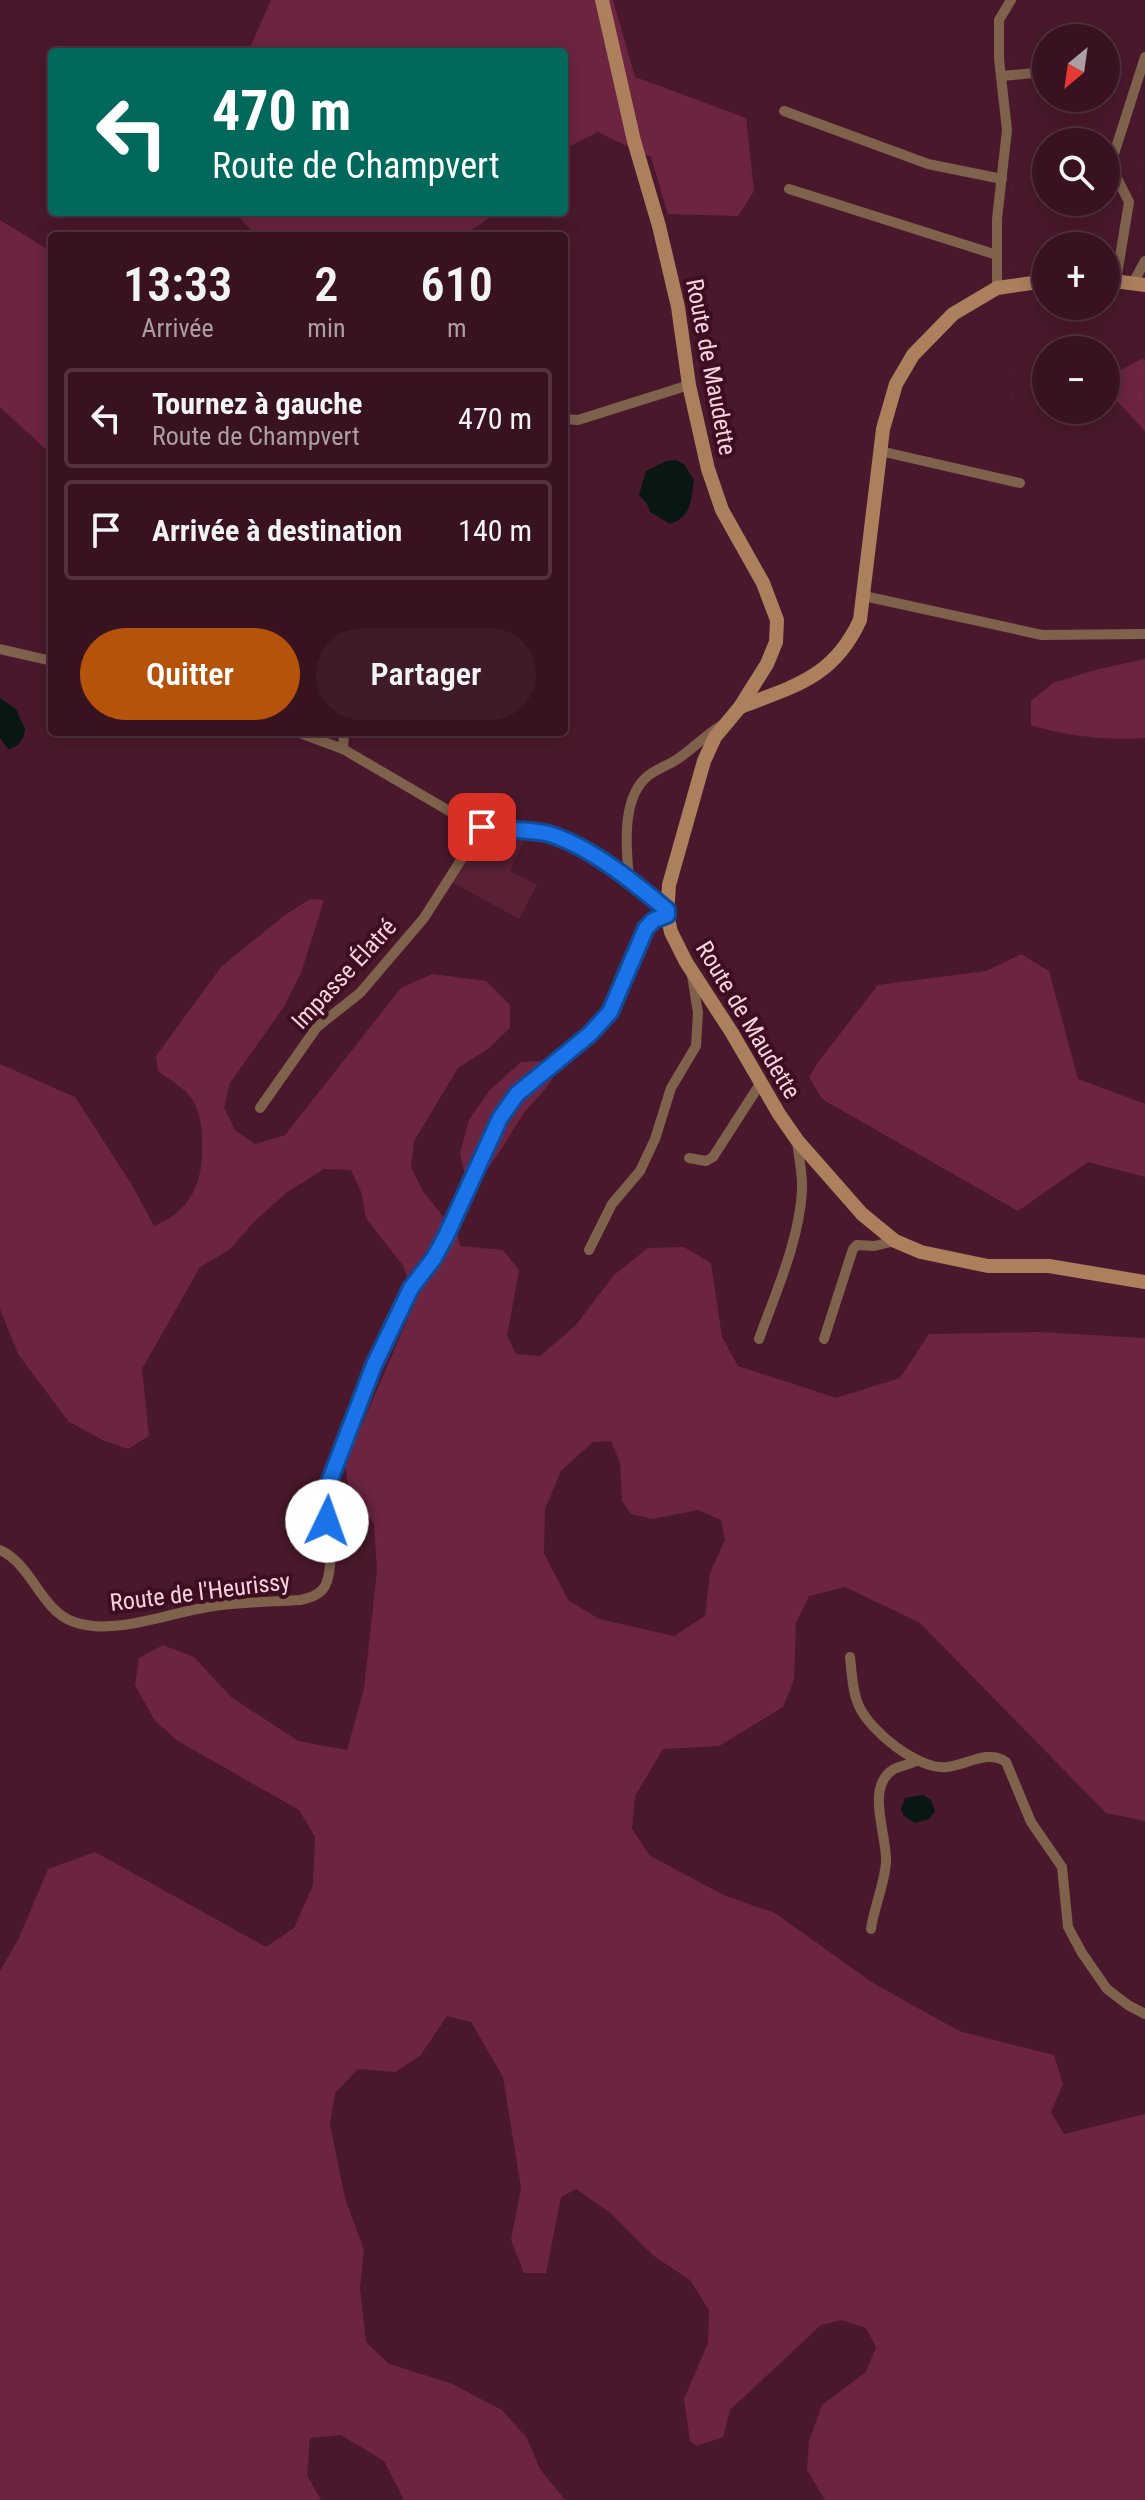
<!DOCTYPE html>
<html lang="fr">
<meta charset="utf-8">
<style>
body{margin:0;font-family:"Roboto Condensed",sans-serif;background:#3f1b2a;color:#f1f3f6;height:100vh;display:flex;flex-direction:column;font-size:30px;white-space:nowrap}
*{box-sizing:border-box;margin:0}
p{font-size:26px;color:#ab9ea5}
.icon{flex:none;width:44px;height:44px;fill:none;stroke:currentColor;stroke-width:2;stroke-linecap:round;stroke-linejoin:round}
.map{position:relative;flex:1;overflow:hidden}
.side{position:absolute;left:48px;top:232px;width:520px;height:504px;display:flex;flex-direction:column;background:#381221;border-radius:8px;box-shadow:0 4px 20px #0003,0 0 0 2px #52323f}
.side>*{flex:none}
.guide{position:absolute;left:48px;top:48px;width:520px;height:168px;border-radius:8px;box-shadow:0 4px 20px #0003,0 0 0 2px #52323f;background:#00695c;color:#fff;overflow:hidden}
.needle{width:52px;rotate:209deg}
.fabs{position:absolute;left:1032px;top:24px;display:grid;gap:16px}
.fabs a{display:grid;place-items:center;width:88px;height:88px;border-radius:50%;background:#381221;box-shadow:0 4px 20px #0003,0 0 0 2px #52323f;font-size:40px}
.pin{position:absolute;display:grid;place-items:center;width:68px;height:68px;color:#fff;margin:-34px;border-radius:16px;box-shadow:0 4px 12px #0006}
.me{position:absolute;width:88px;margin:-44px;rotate:3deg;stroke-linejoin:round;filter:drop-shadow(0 0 6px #0008)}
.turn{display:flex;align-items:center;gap:28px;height:168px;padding:0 32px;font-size:36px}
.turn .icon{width:104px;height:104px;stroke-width:2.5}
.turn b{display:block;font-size:56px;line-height:68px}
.eta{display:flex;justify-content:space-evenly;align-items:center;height:136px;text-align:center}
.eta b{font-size:48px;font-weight:600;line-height:56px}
.cta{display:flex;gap:16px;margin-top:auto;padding:16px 32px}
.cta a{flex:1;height:92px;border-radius:48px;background:#b45309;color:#fff;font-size:32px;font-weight:600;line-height:92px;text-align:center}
.cta a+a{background:#3f1b2a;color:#f1f3f6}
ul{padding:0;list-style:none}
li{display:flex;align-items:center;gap:24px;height:100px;margin:0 16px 12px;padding:0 16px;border:4px solid #52323f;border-radius:8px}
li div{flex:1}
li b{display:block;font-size:30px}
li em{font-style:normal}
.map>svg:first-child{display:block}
</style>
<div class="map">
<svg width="1145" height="2500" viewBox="0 0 1145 2500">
<rect width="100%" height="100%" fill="#4a182c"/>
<path fill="#5a2136" d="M 484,832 L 504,837 L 525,837 L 510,871 L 537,885 L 519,919 L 452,882 Z"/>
<g fill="#6c2441" fill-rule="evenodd">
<path d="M 271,0 L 613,0 L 635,77 L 746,118 L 754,191 L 738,216 L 668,214 L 651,157 L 598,132 L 564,149 L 564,52 L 248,52 Z"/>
<path d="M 235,212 L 498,212 L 470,231 L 449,236 L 256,236 Z"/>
<path d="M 0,220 L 52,252 L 52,455 L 0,407 Z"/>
<path d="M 1142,359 L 1145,360 L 1145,431 L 1116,400 L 1115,373 Z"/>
<path d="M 1145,659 L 1145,738 C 1109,741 1066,736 1031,725 L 1031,701 L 1053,683 L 1095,670 Z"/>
<path d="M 310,899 L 324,900 L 301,973 L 283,1008 L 230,1083 L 224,1108 L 235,1130 L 255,1144 L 285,1135 L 401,988 L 432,974 L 486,981 L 510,1005 L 510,1028 L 488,1049 L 458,1068 L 414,1141 L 411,1167 L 423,1191 L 458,1236 L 460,1246 L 503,1250 L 519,1270 L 507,1336 L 516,1354 L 540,1356 L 575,1326 L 614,1275 L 648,1248 L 684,1247 L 711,1263 L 722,1337 L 738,1366 L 836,1398 L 900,1378 L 929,1334 L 1039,1332 L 1145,1338 L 1145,1821 L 1106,1813 L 920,1623 L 845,1587 L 809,1596 L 796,1623 L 794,1680 L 783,1707 L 719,1746 L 663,1749 L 635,1796 L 632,1829 L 650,1856 L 726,1896 L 775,1913 L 873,1983 L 959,2031 L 1054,2055 L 1063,2084 L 1051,2112 L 1064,2134 L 1145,2114 L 1145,2500 L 825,2500 L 807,2470 L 809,2441 L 822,2405 L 866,2372 L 876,2347 L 866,2328 L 842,2320 L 821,2325 L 730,2410 L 723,2437 L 697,2446 L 690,2441 L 684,2399 L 708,2343 L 709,2310 L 690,2280 L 654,2256 L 609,2212 L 576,2189 L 561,2197 L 546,2273 L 524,2273 L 511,2240 L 521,2188 L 503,2077 L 471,2022 L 447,2016 L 420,2056 L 395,2072 L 358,2069 L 335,2093 L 330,2124 L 345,2198 L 364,2250 L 360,2288 L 366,2342 L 389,2364 L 450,2383 L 502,2410 L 527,2438 L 540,2469 L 565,2500 L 404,2500 L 384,2461 L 341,2435 L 310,2438 L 307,2475 L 321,2500 L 0,2500 L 0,1971 L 19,1938 L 48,1869 L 95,1852 L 266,1947 L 294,1928 L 313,1885 L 315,1837 L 299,1810 L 178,1741 L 155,1721 L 135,1685 L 139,1658 L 163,1645 L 194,1657 L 231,1697 L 298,1741 L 347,1750 L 364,1689 L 377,1571 L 374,1524 L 349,1492 L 345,1464 L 414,1304 L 404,1267 L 366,1218 L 362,1194 L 351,1170 L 324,1169 L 286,1193 L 255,1221 L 229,1250 L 200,1267 L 142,1369 L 149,1436 L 128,1449 L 103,1440 L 69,1422 L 18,1354 L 0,1309 L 0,1064 L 75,1097 L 132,1185 L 154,1226 C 192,1211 204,1180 202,1141 C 202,1126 200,1112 192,1099 C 185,1088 168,1079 158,1071 L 156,1056 L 221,967 L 285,915 ZM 611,1441 L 620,1463 L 622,1501 L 631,1514 L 653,1519 L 698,1510 L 721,1520 L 725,1540 L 710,1573 L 705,1616 L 674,1636 L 599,1619 L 568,1600 L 544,1553 L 545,1509 L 561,1471 L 593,1442 Z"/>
<path d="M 1021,954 L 1049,971 L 1078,1079 L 1145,1104 L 1145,1177 L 1088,1162 L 1018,1211 L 822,1099 L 809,1077 L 819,1061 L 878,985 L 986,971 Z"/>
<path d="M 544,1061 L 553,1077 C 545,1093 531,1102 522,1116 C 507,1138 498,1160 478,1178 L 464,1171 L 460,1153 L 469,1120 L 489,1091 L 521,1062 Z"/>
</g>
<g fill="#081714">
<path d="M 676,460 L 684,464 L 694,480 C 691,499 692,517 670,524 L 650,512 L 647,504 L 639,495 L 646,471 L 666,461 Z"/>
<path d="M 0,698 L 16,709 L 25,729 C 24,739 19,747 8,749 L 0,738 Z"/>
<path d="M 923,1795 L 931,1800 L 935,1811 L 929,1819 L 915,1823 L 903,1815 L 901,1809 L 905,1798 Z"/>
</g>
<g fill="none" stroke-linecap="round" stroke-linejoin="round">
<g stroke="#7e624c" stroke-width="10">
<path d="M 1085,38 L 1086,37"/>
<path d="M 1002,76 L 1046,72"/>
<path d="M 784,111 L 928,164 L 1002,179"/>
<path d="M 789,189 L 997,255"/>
<path d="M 1116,281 L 1129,202 L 1114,172 L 1113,157 L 1145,57"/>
<path d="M 1133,283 L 1145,261"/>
<path d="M 997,288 L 997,219 L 1007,130 L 999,59 L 999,20 L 1011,0"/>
<path d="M 564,419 L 578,420 L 689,385"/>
<path d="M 880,451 L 1020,483"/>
<path d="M 864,596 L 1042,635 L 1145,634"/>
<path d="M 0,649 L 52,661"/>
<path d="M 297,732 L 343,749 L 456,815 L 482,827 L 546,834 L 563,840 L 629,878 L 667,910"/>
<path d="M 343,749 L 344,732"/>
<path d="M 629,878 C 626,848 621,796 649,775 C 657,769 668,765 676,760 C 693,749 705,735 722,725"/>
<path d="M 260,1108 L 317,1027 L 360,993 L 424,918 L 482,827"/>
<path d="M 689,1158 L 706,1161 L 713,1157 L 760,1084"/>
<path d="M 589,1250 L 612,1204 L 640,1171 L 655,1139 L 671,1088 L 696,1046 L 698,1013 L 692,975"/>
<path d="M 759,1339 C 776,1292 799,1241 802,1191 C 803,1175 799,1158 797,1142"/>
<path d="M 824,1339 L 853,1249 L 857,1245 L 874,1246 L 895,1241"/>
<path d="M 0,1550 C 33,1565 40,1610 74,1622 C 114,1636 168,1613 208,1607 C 238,1602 269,1602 300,1600 C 309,1598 317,1596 323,1589 C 338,1570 325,1510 328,1485 L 374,1365 L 411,1288 L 434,1258 L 446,1236 L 500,1118 L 517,1094 L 590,1034 L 610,1012 L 646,928 L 654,920 L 667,915"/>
<path d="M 850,1657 C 852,1673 852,1691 859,1706 C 870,1731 918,1770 947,1767 C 967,1765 988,1749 1006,1762 L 1031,1822 L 1062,1867 L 1068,1927 L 1082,1953 L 1107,1989 L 1128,2005 L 1145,2014"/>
<path d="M 871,1929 C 874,1907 884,1886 886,1863 C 888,1836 864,1787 894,1769 C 901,1766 910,1764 917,1761"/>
</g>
<g stroke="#ac805c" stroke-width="14">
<path d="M 602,0 L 634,141 L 659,226 L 678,307 L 689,385 L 708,469 L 722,510 L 763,583 L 777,620 L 776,642 L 767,664 L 740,707 L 715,737 L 704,761 L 669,885 L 667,915 L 671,932 L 686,962 L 732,1033 L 779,1114 L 797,1140 L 862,1214 L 895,1241 L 921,1252 L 988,1266 L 1049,1266 L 1145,1282"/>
<path d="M 1106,280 L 1145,285"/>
<path d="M 740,707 C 795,686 834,677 860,620 L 883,429 L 896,384 L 913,355 L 953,314 L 997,288 L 1046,281"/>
</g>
</g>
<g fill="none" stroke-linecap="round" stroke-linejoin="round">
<defs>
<path id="route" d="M 327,1521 L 328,1485 L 374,1365 L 411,1288 L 434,1258 L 446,1236 L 500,1118 L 517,1094 L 590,1034 L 610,1012 L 646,928 L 654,920 L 667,915 L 667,910 C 635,883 586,843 545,833 C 525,829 503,831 482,827"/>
</defs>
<use href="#route" stroke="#114b97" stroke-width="20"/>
<use href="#route" stroke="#1a73e8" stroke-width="14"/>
</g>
<g text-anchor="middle" stroke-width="8" stroke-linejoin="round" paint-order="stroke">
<g font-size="24" fill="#f6d4dd" stroke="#3f0d22">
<text transform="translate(711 367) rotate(79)" y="8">Route de Maudette</text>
<text transform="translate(344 974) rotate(-47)" y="8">Impasse Élatré</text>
<text transform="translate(748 1020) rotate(59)" y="8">Route de Maudette</text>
<text transform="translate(200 1592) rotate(-7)" y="8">Route de l'Heurissy</text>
</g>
</g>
</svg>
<div class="fabs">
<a><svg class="needle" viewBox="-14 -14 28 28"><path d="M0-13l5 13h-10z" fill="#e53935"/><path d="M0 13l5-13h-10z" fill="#ab9ea5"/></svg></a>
<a><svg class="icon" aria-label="search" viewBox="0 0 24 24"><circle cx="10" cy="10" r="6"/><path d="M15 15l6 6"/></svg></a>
<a>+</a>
<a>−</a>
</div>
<div class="pin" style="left:482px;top:827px;background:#d93025"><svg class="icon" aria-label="arrive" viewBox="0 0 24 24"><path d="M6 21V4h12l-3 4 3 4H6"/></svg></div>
<svg class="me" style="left:327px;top:1521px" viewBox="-20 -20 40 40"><circle r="19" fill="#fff"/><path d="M0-13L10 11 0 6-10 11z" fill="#1a73e8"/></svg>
<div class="guide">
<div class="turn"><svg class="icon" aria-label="left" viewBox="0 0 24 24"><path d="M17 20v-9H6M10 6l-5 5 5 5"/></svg><div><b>470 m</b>Route de Champvert</div></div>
</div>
<section class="side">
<div class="eta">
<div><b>13:33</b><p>Arrivée</p></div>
<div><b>2</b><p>min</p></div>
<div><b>610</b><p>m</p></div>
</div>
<ul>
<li><svg class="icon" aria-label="left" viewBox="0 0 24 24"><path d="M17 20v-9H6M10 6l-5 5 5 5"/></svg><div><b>Tournez à gauche</b><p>Route de Champvert</p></div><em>470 m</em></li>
<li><svg class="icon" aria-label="arrive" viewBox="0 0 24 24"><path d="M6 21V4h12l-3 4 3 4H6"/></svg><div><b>Arrivée à destination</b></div><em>140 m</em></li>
</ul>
<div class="cta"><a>Quitter</a><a>Partager</a></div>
</section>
</div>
